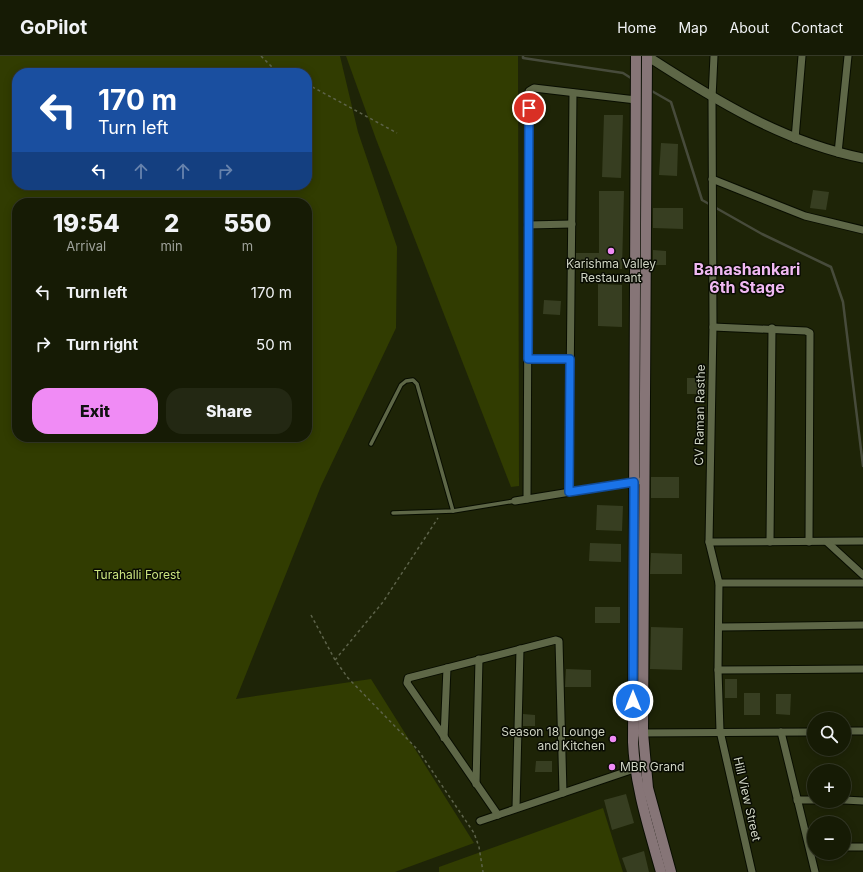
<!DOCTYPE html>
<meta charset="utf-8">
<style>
body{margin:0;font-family:Inter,sans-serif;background:#232813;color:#f1f3f6;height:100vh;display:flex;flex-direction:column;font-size:15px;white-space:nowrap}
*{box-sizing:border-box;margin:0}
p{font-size:13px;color:#9ea19a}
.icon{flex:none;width:22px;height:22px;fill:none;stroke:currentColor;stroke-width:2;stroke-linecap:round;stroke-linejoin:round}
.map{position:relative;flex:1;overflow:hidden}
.drawer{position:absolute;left:12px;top:142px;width:300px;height:244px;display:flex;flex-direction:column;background:#161b05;border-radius:16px;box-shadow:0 2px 10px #0003,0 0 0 1px #353927}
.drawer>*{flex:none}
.guide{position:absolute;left:12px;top:12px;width:300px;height:122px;border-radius:16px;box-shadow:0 2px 10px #0003,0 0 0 1px #353927;background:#1a4fa0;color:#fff;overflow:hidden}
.tools{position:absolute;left:807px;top:656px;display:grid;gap:8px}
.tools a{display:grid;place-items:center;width:44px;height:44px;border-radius:50%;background:#161b05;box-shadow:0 2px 10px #0003,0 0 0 1px #353927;font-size:20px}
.pin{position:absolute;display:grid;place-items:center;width:34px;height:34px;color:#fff;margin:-17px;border:2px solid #fff;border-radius:50%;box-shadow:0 1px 4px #0007}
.me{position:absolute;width:44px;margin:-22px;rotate:0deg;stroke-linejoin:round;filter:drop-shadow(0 0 3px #0008)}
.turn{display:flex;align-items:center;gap:14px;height:84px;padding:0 20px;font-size:18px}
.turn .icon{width:52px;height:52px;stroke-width:2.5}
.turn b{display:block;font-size:28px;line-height:34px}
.lanes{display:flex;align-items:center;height:38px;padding:0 20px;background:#0003;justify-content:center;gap:20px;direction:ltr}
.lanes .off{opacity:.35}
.eta{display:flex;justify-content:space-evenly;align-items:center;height:68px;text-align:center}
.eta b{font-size:24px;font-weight:800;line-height:28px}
.action{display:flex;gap:8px;margin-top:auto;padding:8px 20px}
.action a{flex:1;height:46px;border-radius:16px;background:#f08bf5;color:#111;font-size:16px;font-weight:800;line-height:46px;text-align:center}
.action a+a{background:#232813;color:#f1f3f6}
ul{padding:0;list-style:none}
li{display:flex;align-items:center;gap:12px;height:52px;padding:0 20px}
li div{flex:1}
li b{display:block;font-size:15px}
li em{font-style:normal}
header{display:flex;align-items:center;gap:24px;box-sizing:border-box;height:56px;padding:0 20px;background:#161b05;border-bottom:1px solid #353927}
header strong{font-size:19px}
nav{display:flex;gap:22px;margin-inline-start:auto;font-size:14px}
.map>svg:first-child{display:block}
</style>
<header>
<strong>GoPilot</strong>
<nav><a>Home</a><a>Map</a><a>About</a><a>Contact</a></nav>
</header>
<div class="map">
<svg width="863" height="816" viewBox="0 0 863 816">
<rect width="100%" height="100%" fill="#1e2407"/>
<g fill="#313c01" fill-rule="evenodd">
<path d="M 0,0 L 340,0 L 358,76 L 397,191 L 396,272 L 321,430 L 236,643 L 371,623 L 474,787 L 395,816 L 0,816 ZM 17,17 L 307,17 L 307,129 L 17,129 ZM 17,147 L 307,147 L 307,381 L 17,381 Z"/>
<path d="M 346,0 L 518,0 L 519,430 L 511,431 L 376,83 Z"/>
<path d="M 603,752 L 623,816 L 439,816 L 439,811 Z"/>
</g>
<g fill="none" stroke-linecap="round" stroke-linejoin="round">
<g stroke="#474b3b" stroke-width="2.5">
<path d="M 523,0 L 523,2 L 623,17 L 634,24"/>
<path d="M 650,34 L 671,46 L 702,144 L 762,178 L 831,211 L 843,246 L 863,410"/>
</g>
</g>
<g fill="#373e21">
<path d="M 604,59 L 623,59 L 621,122 L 602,121 Z"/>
<path d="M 661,87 L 678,88 L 677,120 L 659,119 Z"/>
<path d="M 813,134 L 829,136 L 826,154 L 810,152 Z"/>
<path d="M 599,135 L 624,135 L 622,213 L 576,213 L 576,197 L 599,197 Z"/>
<path d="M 653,152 L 683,152 L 683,173 L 653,172 Z"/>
<path d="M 653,194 L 666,195 L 666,209 L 653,209 Z"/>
<path d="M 598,228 L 622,229 L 622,271 L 598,270 Z"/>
<path d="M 544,244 L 561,245 L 560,259 L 543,258 Z"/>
<path d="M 687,322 L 706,322 L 705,338 L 687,338 Z"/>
<rect x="651" y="421" width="28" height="21"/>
<path d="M 597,449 L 623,450 L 622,475 L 596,474 Z"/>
<path d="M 590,487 L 621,488 L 621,506 L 589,505 Z"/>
<path d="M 651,497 L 682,498 L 682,518 L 650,518 Z"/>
<rect x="595" y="551" width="25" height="16"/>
<path d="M 651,571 L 683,572 L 682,614 L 650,613 Z"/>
<path d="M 566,613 L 591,614 L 591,631 L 565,631 Z"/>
<rect x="725" y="623" width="12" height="19"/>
<rect x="744" y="637" width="16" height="22"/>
<path d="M 776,638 L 791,638 L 790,659 L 776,658 Z"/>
<path d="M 523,658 L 535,659 L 535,670 L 523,670 Z"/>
<path d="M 536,705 L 552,705 L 552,716 L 535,716 Z"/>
<path d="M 626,738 L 634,767 L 612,774 L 604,744 Z"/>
<path d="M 644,795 L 649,816 L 627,816 L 622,802 Z"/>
</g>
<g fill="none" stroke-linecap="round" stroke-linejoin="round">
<defs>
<g id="service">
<path d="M 371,388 L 401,329 L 406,325 L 413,324 L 417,328 L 453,455"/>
<path d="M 393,457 L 453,455 L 515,445"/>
</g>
<g id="minor">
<path d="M 714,0 L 712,42 L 713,271 L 709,486 L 719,527 L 718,614 L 720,675 L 752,816"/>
<path d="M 795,83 L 802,0"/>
<path d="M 838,97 L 848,0"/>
<path d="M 712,123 L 805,160 L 863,174"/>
<path d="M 528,169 L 572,168"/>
<path d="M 713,271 L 806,275 L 810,277 L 809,486"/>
<path d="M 528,303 L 570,303"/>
<path d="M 569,436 L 573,37"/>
<path d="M 527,443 L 529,35 L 534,32 L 636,44"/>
<path d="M 515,445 L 638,425"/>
<path d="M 709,486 L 863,485"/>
<path d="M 770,486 L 772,272"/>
<path d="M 827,486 L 863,519"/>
<path d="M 719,527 L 863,527"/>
<path d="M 720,571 L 863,569"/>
<path d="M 718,614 L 863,613"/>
<path d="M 844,675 L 863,675"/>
<path d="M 781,676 L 815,816"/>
<path d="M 638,677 L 814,676"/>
<path d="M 444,682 L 447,612"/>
<path d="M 476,728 L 479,603"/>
<path d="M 797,744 L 814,744"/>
<path d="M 844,744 L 863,745"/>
<path d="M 516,752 L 520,593"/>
<path d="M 498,759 L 407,627 L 408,622 L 556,584 L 559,585 L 563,737"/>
<path d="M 480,765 L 634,713"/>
<path d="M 844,791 L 863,791"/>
</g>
<path id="tertiary" d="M 647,0 C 715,44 783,86 863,102"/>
<g id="secondary">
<path d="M 636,0 L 633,686 C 635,731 649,773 661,816"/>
<path d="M 647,0 L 643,677 L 648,732 L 671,816"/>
</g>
</defs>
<use href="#service" stroke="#080d00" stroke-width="5.5"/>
<use href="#minor" stroke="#080d00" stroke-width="9"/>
<use href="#tertiary" stroke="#080d00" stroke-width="11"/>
<use href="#secondary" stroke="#080d00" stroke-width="12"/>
<g stroke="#5d634a" stroke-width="1.5" stroke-dasharray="3 3" stroke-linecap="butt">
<path d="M 261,0 L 273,12 L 283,17"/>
<path d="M 307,28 L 397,77"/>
<path d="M 311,559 L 335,604 L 348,622 L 418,694 L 474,777 L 479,791 L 483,816"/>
<path d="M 335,604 L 383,546 L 438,462"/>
</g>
<use href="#service" stroke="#5e6747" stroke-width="3.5"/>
<use href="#minor" stroke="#5e6747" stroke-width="7"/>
<use href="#tertiary" stroke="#5e6747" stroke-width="9"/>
<use href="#secondary" stroke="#867577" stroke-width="10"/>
</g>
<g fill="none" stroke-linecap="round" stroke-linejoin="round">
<defs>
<path id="route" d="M 529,52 L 528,303 L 570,303 L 569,436 L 634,426 L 633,645"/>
</defs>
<use href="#route" stroke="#114b97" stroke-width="10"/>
<use href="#route" stroke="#1a73e8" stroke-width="7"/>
</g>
<g fill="#f08bf5" stroke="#090c03" stroke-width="1.5">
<circle cx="611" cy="195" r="4"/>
<circle cx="613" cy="683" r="4"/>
<circle cx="612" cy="711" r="4"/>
</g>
<g text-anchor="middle" stroke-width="3" stroke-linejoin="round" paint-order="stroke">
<g font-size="12" fill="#d0d5c4" stroke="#090c03">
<text x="611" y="212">Karishma Valley<tspan x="611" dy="14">Restaurant</tspan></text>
<text x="605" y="680" text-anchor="end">Season 18 Lounge<tspan x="605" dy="14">and Kitchen</tspan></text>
<text x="620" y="715" text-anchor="start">MBR Grand</text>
</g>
<g font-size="12" fill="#d0d5c4" stroke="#090c03">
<text transform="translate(700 359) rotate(-89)" y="4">CV Raman Rasthe</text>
<text transform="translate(747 743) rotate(77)" y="4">Hill View Street</text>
</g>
<g font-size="12" fill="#cbe47f" stroke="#090c03">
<text x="137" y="523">Turahalli Forest</text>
</g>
<g font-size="16" font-weight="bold" fill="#f1b9f3" stroke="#090c03">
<text x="747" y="219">Banashankari<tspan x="747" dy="18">6th Stage</tspan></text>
</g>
</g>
</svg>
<div class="tools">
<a><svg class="icon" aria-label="search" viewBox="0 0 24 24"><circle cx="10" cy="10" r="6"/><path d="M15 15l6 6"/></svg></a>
<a>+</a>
<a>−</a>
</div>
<div class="pin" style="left:529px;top:52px;background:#d93025"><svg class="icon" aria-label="arrive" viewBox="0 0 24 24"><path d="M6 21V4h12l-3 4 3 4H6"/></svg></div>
<svg class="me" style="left:633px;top:645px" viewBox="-20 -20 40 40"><circle r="17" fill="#1a73e8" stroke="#fff" stroke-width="3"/><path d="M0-11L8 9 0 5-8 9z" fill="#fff"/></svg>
<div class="guide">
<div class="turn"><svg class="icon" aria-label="left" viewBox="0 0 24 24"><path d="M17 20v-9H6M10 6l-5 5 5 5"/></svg><div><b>170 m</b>Turn left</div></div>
<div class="lanes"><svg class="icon" aria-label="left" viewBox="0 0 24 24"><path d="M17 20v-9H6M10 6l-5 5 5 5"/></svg><svg class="icon off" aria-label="ahead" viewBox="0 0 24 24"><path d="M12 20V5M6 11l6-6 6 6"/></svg><svg class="icon off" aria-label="ahead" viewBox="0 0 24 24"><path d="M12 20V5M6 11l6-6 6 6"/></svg><svg class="icon off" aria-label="right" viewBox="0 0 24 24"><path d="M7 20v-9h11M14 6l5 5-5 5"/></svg></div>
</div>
<section class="drawer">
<div class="eta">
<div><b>19:54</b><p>Arrival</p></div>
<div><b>2</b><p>min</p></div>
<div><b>550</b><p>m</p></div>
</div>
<ul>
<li><svg class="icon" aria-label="left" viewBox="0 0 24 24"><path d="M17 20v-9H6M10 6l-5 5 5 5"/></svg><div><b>Turn left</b></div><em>170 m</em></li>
<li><svg class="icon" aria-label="right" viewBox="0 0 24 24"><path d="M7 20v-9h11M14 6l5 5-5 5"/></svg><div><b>Turn right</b></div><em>50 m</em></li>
</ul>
<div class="action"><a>Exit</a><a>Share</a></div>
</section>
</div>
